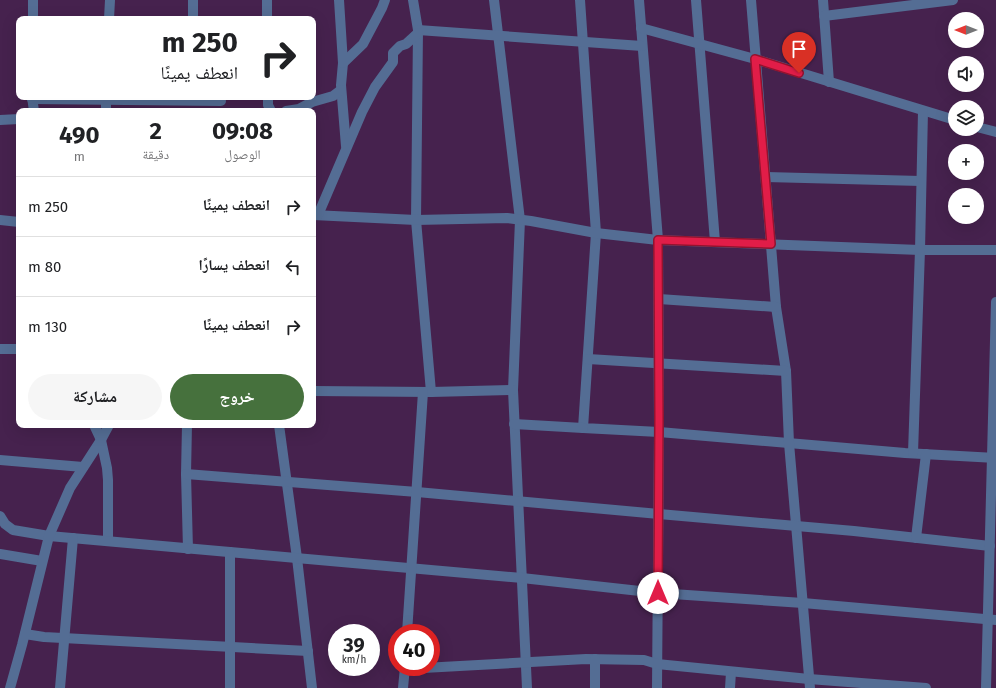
<!DOCTYPE html>
<html lang="ar">
<meta charset="utf-8">
<style>
body{margin:0;font-family:"Fira Sans","Noto Naskh Arabic",sans-serif;background:#f6f6f6;color:#202124;direction:rtl;height:100vh;display:flex;flex-direction:column;font-size:15px;white-space:nowrap}
*{box-sizing:border-box;margin:0}
p{font-size:13px;color:#757577}
.icon{flex:none;width:22px;height:22px;fill:none;stroke:currentColor;stroke-width:2;stroke-linecap:round;stroke-linejoin:round}
.map{position:relative;flex:1;overflow:hidden;direction:ltr}
.drawer{position:absolute;left:16px;top:108px;width:300px;height:320px;display:flex;flex-direction:column;background:#fff;border-radius:8px;box-shadow:0 4px 16px #0002;direction:rtl}
.drawer>*{flex:none}
.top-card{position:absolute;left:16px;top:16px;width:300px;height:84px;border-radius:8px;box-shadow:0 4px 16px #0002;direction:rtl;background:#fff;color:#202124;overflow:hidden}
.needle{width:26px;rotate:270deg}
.buttons{position:absolute;left:948px;top:12px;display:grid;gap:8px}
.buttons a{display:grid;place-items:center;width:36px;height:36px;border-radius:50%;background:#fff;box-shadow:0 4px 16px #0002;font-size:20px}
.speed{position:absolute;left:328px;top:624px;display:flex;gap:8px;font-size:20px;font-weight:700;text-align:center}
.speed>*{display:grid;place-content:center;width:52px;height:52px;border-radius:50%;background:#fff;box-shadow:0 4px 16px #0002;line-height:1}
.speed small{font-size:10px;font-weight:400}
.speed .limit{border:6px solid #d22;background:#fff;color:#111}
.pin{position:absolute;display:grid;place-items:center;width:34px;height:34px;color:#fff;margin:-41px -17px;border-radius:50% 50% 50% 0;rotate:-45deg;box-shadow:0 0 4px #0007}
.pin .icon{rotate:45deg}
.me{position:absolute;width:44px;margin:-22px;rotate:0deg;stroke-linejoin:round;filter:drop-shadow(0 0 3px #0008)}
.turn{display:flex;align-items:center;gap:14px;height:84px;padding:0 12px;font-size:18px}
.turn .icon{width:52px;height:52px;stroke-width:2.5}
.turn b{display:block;font-size:28px;line-height:34px}
.eta{display:flex;justify-content:space-evenly;align-items:center;height:68px;text-align:center}
.eta b{font-size:24px;font-weight:700;line-height:28px}
.button{display:flex;gap:8px;margin-top:auto;padding:8px 12px}
.button a{flex:1;height:46px;border-radius:24px;background:#46713d;color:#fff;font-size:16px;font-weight:700;line-height:46px;text-align:center}
.button a+a{background:#f6f6f6;color:#202124}
ul{padding:0;list-style:none}
li{display:flex;align-items:center;gap:12px;height:60px;padding:0 12px;border-top:1px solid #e0e0e0}
li div{flex:1}
li b{display:block;font-size:15px}
li em{font-style:normal}
.map>svg:first-child{display:block}
</style>
<div class="map">
<svg width="996" height="688" viewBox="0 0 996 688">
<rect width="100%" height="100%" fill="#46224e"/>
<g fill="none" stroke-linecap="round" stroke-linejoin="round">
<g stroke="#546d94" stroke-width="10">
<path d="M 193,0 L 193,19"/>
<path d="M 267,0 L 267,19"/>
<path d="M 339,0 L 343,63 L 341,85 L 346,146"/>
<path d="M 413,0 L 418,30 L 416,220 L 431,392"/>
<path d="M 494,0 L 520,220 L 513,390 L 527,688"/>
<path d="M 580,0 L 596,233 L 583,428 L 659,432 L 905,453 L 996,458"/>
<path d="M 639,0 L 658,240 L 659,432 L 657,688"/>
<path d="M 696,0 L 715,242"/>
<path d="M 751,0 L 776,307 L 786,371 L 789,443 L 810,688"/>
<path d="M 823,0 L 829,82"/>
<path d="M 824,16 L 953,0"/>
<path d="M 33,19 L 33,0"/>
<path d="M 109,19 L 110,0"/>
<path d="M 641,28 L 755,59 L 955,120"/>
<path d="M 418,30 L 642,46"/>
<path d="M 343,63 L 363,44 L 382,8 L 385,0"/>
<path d="M 32,97 L 34,111"/>
<path d="M 268,97 L 268,105 L 271,111"/>
<path d="M 32,99 L 221,101"/>
<path d="M 106,111 L 106,97"/>
<path d="M 286,111 L 299,109 L 312,102 L 333,96 L 341,90"/>
<path d="M 0,120 L 19,119"/>
<path d="M 977,127 L 996,132"/>
<path d="M 766,177 L 921,181"/>
<path d="M 313,215 L 416,220 L 507,218 L 531,221 L 596,233 L 658,240 L 920,250 L 996,250"/>
<path d="M 318,215 L 362,112 L 375,87 L 393,62 L 393,53 L 400,46 L 406,44 L 418,33"/>
<path d="M 0,220 L 19,222"/>
<path d="M 659,299 L 776,307"/>
<path d="M 0,349 L 19,349"/>
<path d="M 588,359 L 786,371"/>
<path d="M 313,391 L 431,392 L 513,390"/>
<path d="M 514,424 L 583,428"/>
<path d="M 94,425 L 101,440 L 107,468 L 108,480 L 108,541"/>
<path d="M 187,425 L 186,474 L 188,549"/>
<path d="M 279,425 L 297,558 L 312,688"/>
<path d="M 913,453 L 920,250 L 923,111"/>
<path d="M 0,460 L 83,467"/>
<path d="M 186,474 L 417,492 L 659,514 L 854,531 L 990,546"/>
<path d="M 0,516 L 5,524 L 13,530 L 49,536 L 522,578 L 658,593 L 803,603 L 996,620"/>
<path d="M 916,538 L 926,454"/>
<path d="M 0,554 L 42,561"/>
<path d="M 407,633 L 423,392"/>
<path d="M 25,634 L 44,637 L 308,651"/>
<path d="M 405,669 L 586,659 L 644,660 L 657,664 L 809,679 L 926,688"/>
<path d="M 10,688 L 22,645 L 49,536 L 70,488 L 101,440 L 109,425"/>
<path d="M 60,688 L 73,538"/>
<path d="M 230,688 L 230,552"/>
<path d="M 403,688 L 405,667"/>
<path d="M 595,688 L 595,659"/>
<path d="M 730,688 L 731,672"/>
<path d="M 986,688 L 996,302"/>
</g>
</g>
<g fill="none" stroke-linecap="round" stroke-linejoin="round">
<defs>
<path id="route" d="M 658,593 L 659,418 L 658,240 L 771,244 L 755,59 L 799,73"/>
</defs>
<use href="#route" stroke="#92132f" stroke-width="10"/>
<use href="#route" stroke="#e11d48" stroke-width="7"/>
</g>
</svg>
<div class="buttons">
<a><svg class="needle" viewBox="-14 -14 28 28"><path d="M0-13l5 13h-10z" fill="#e53935"/><path d="M0 13l5-13h-10z" fill="#757577"/></svg></a>
<a><svg class="icon" aria-label="sound" viewBox="0 0 24 24"><path d="M4 9h4l5-4v14l-5-4H4zM17 9q2 3 0 6"/></svg></a>
<a><svg class="icon" aria-label="layers" viewBox="0 0 24 24"><path d="M12 4l9 5-9 5-9-5zM3 14l9 5 9-5"/></svg></a>
<a>+</a>
<a>−</a>
</div>
<div class="speed"><div>39<small>km/h</small></div><div class="limit">40</div></div>
<div class="pin" style="left:799px;top:73px;background:#d93025"><svg class="icon" aria-label="arrive" viewBox="0 0 24 24"><path d="M6 21V4h12l-3 4 3 4H6"/></svg></div>
<svg class="me" style="left:658px;top:593px" viewBox="-20 -20 40 40"><circle r="19" fill="#fff"/><path d="M0-13L10 11 0 6-10 11z" fill="#e11d48"/></svg>
<div class="top-card">
<div class="turn"><svg class="icon" aria-label="right" viewBox="0 0 24 24"><path d="M7 20v-9h11M14 6l5 5-5 5"/></svg><div><b>250 m</b>انعطف يمينًا</div></div>
</div>
<section class="drawer">
<div class="eta">
<div><b>09:08</b><p>الوصول</p></div>
<div><b>2</b><p>دقيقة</p></div>
<div><b>490</b><p>m</p></div>
</div>
<ul>
<li><svg class="icon" aria-label="right" viewBox="0 0 24 24"><path d="M7 20v-9h11M14 6l5 5-5 5"/></svg><div><b>انعطف يمينًا</b></div><em>250 m</em></li>
<li><svg class="icon" aria-label="left" viewBox="0 0 24 24"><path d="M17 20v-9H6M10 6l-5 5 5 5"/></svg><div><b>انعطف يسارًا</b></div><em>80 m</em></li>
<li><svg class="icon" aria-label="right" viewBox="0 0 24 24"><path d="M7 20v-9h11M14 6l5 5-5 5"/></svg><div><b>انعطف يمينًا</b></div><em>130 m</em></li>
</ul>
<div class="button"><a>خروج</a><a>مشاركة</a></div>
</section>
</div>
